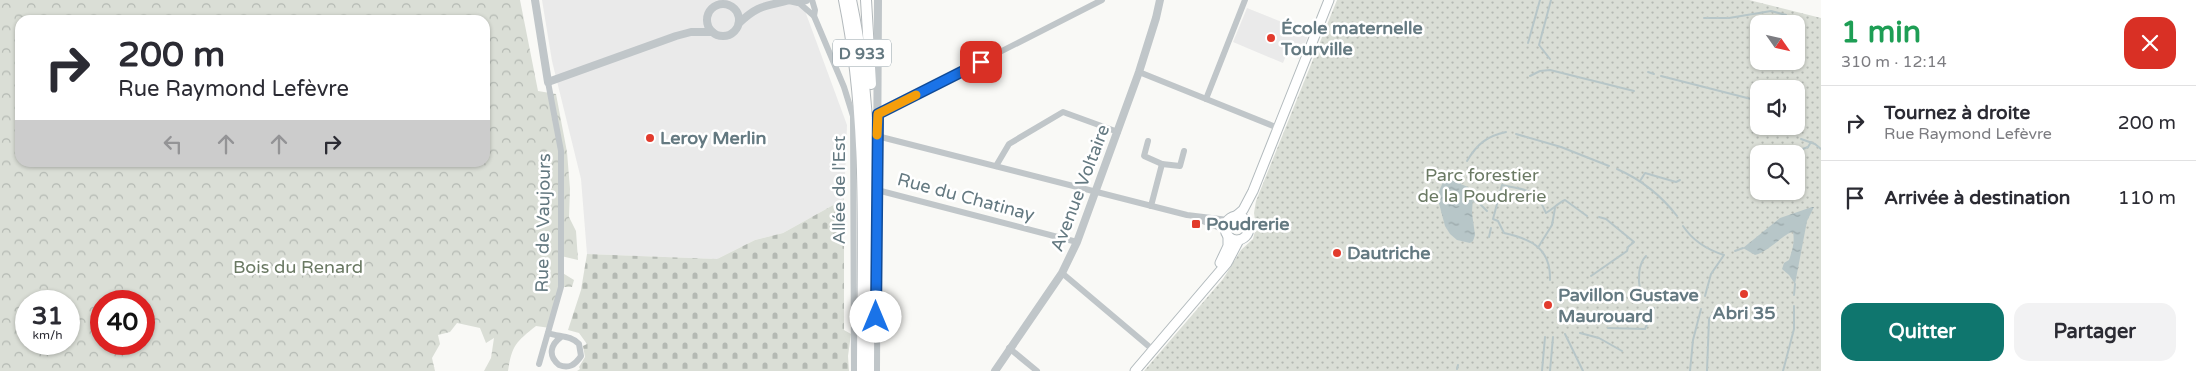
<!DOCTYPE html>
<html lang="fr">
<meta charset="utf-8">
<style>
body{margin:0;font-family:"Varela Round",sans-serif;background:#f2f2f3;color:#2b2b33;height:100vh;display:flex;flex-direction:column;font-size:19px;white-space:nowrap}
*{box-sizing:border-box;margin:0}
p{font-size:16px;color:#7c7c81}
.icon{flex:none;width:28px;height:28px;fill:none;stroke:currentColor;stroke-width:2;stroke-linecap:round;stroke-linejoin:round}
.map{position:relative;flex:1;overflow:hidden}
.panel{display:flex;flex-direction:column;background:#fff;width:375px}
.panel>*{flex:none}
.banner{position:absolute;left:15px;top:15px;width:475px;height:152px;border-radius:15px;box-shadow:0 1px 4px #0004;background:#fff;color:#2b2b33;overflow:hidden}
.needle{width:32px;rotate:124deg}
.tools{position:absolute;left:1750px;top:15px;display:grid;gap:10px}
.tools a{display:grid;place-items:center;width:55px;height:55px;border-radius:10px;background:#fff;box-shadow:0 1px 4px #0004;font-size:25px}
.speed{position:absolute;left:15px;top:290px;display:flex;gap:10px;font-size:25px;font-weight:700;text-align:center}
.speed>*{display:grid;place-content:center;width:65px;height:65px;border-radius:50%;background:#fff;box-shadow:0 1px 4px #0004;line-height:1}
.speed small{font-size:12px;font-weight:400}
.speed .limit{border:8px solid #d22;background:#fff;color:#111}
.pin{position:absolute;display:grid;place-items:center;width:42px;height:42px;color:#fff;margin:-21px;border-radius:10px;box-shadow:0 2px 8px #0006}
.me{position:absolute;width:55px;margin:-28px;rotate:0deg;stroke-linejoin:round;filter:drop-shadow(0 0 4px #0008)}
.turn{display:flex;align-items:center;gap:18px;height:105px;padding:0 20px;font-size:22px}
.turn .icon{width:65px;height:65px;stroke-width:2.5}
.turn b{display:block;font-size:35px;line-height:42px}
.lanes{display:flex;align-items:center;height:48px;padding:0 20px;background:#0003;justify-content:center;gap:25px;direction:ltr}
.lanes .off{opacity:.35}
.round{display:grid;place-items:center;flex:none;width:52px;height:52px;border-radius:15px;background:#f2f2f3}
.head{display:flex;align-items:center;justify-content:space-between;height:85px;padding:0 20px}
h1{font-size:30px;font-weight:700;line-height:38px;color:#1e9e55}
.primary-button{display:flex;gap:10px;margin-top:auto;padding:10px 20px}
.primary-button a{flex:1;height:58px;border-radius:15px;background:#0f766e;color:#fff;font-size:20px;font-weight:700;line-height:58px;text-align:center}
.primary-button a+a{background:#f2f2f3;color:#2b2b33}
ul{padding:0;list-style:none}
li{display:flex;align-items:center;gap:15px;height:75px;padding:0 20px;border-top:1px solid #e1e1e2}
li div{flex:1}
li b{display:block;font-size:19px}
li em{font-style:normal}
main{display:flex;flex:1;min-height:0}
.map>svg:first-child{display:block}
</style>
<main>
<div class="map">
<svg width="1821" height="371" viewBox="0 0 1821 371">
<defs>
<pattern id="forest-crowns" width="20" height="18" patternUnits="userSpaceOnUse" patternTransform="scale(1.25)"><rect width="20" height="18" fill="#daded6"/><path d="M2 6a3 3 0 1 1 6 0M12 15a3 3 0 1 1 6 0" fill="none" stroke="#b4b9b3"/></pattern>
<pattern id="cemetery-stones" width="16" height="16" patternUnits="userSpaceOnUse" patternTransform="scale(1.25)"><rect width="16" height="16" fill="#daded6"/><path d="M2 7V4a2 2 0 0 1 4 0v3zM10 15v-3a2 2 0 0 1 4 0v3z" fill="#b4b9b3"/></pattern>
<pattern id="park-dots" width="8" height="8" patternUnits="userSpaceOnUse" patternTransform="scale(1.25)"><rect width="8" height="8" fill="#daded6"/><path d="M2 2h.1M6 6h.1" fill="none" stroke="#b4b9b3" stroke-width="1.8" stroke-linecap="round"/></pattern>
<pattern id="water-ripples" width="26" height="14" patternUnits="userSpaceOnUse" patternTransform="scale(1.25)"><rect width="26" height="14" fill="#b7c6c8"/><path d="M2 4q2-2 4 0t4 0M15 11q2-2 4 0t4 0" fill="none" stroke="#98a6a8"/></pattern>
</defs>
<rect width="100%" height="100%" fill="#f9f9f6"/>
<g fill="#eaeaea">
<path d="M 542,0 L 801,0 L 847,125 L 844,199 L 783,233 L 755,240 L 717,259 L 587,254 L 581,179 L 552,61 Z"/>
<path d="M 1247,8 L 1309,33 L 1299,59 L 1287,53 L 1283,63 L 1233,42 Z"/>
</g>
<path fill="url(#forest-crowns)" fill-rule="evenodd" d="M 0,0 L 520,0 L 538,91 L 556,94 L 567,152 L 570,189 L 569,217 L 576,231 L 578,260 L 561,256 L 561,272 L 574,280 L 572,287 L 561,287 L 550,328 L 536,326 C 516,342 512,345 508,371 L 484,371 L 491,358 L 494,338 L 486,343 L 480,328 L 457,323 L 450,332 L 438,335 L 440,344 L 432,358 L 435,371 L 0,371 ZM 20,20 L 485,20 L 485,162 L 20,162 ZM 26,301 L 69,301 L 69,344 L 26,344 ZM 101,301 L 144,301 L 144,344 L 101,344 Z"/>
<path fill="url(#cemetery-stones)" d="M 844,199 L 844,330 L 851,334 L 848,356 L 849,371 L 577,371 L 580,369 L 579,367 L 585,357 L 583,346 L 587,344 L 579,333 L 568,330 L 581,290 L 587,254 L 717,259 L 755,240 L 783,233 Z"/>
<path fill="url(#park-dots)" fill-rule="evenodd" d="M 1337,0 L 1749,0 L 1821,18 L 1821,371 L 1144,371 L 1223,279 L 1241,250 L 1253,239 L 1256,227 L 1254,213 L 1256,201 ZM 1759,24 L 1796,24 L 1796,61 L 1759,61 ZM 1759,89 L 1796,89 L 1796,126 L 1759,126 ZM 1759,154 L 1796,154 L 1796,191 L 1759,191 Z"/>
<g fill="url(#water-ripples)">
<path d="M 1451,180 L 1468,187 L 1473,195 L 1472,213 L 1475,235 L 1473,241 L 1470,243 L 1457,240 L 1450,234 L 1445,226 L 1437,196 L 1443,182 Z"/>
<path d="M 1812,207 L 1814,207 L 1807,221 L 1795,284 L 1789,275 L 1782,269 L 1784,263 L 1789,260 C 1792,251 1795,243 1793,232 C 1784,233 1770,251 1755,255 L 1743,248 L 1780,218 Z"/>
</g>
<g fill="none" stroke-linecap="round" stroke-linejoin="round">
<g stroke="#b7c6c8" stroke-width="2">
<path d="M 1704,18 L 1729,18 L 1771,11 L 1786,15"/>
<path d="M 1528,43 L 1540,0"/>
<path d="M 1550,59 L 1539,45 L 1551,0"/>
<path d="M 1648,72 L 1654,74"/>
<path d="M 1530,76 L 1540,71 L 1550,70 L 1634,91"/>
<path d="M 1661,76 L 1759,101"/>
<path d="M 1516,134 L 1561,147 L 1609,166"/>
<path d="M 1801,139 L 1815,144 L 1821,149"/>
<path d="M 1789,154 L 1808,147 L 1811,142"/>
<path d="M 1467,161 C 1477,144 1487,136 1506,132"/>
<path d="M 1617,169 C 1642,180 1660,194 1677,216"/>
<path d="M 1640,181 L 1645,173 L 1676,182 L 1680,180"/>
<path d="M 1460,183 L 1461,176"/>
<path d="M 1474,201 L 1479,203 L 1487,211"/>
<path d="M 1683,226 C 1693,241 1708,250 1724,255 L 1711,274 L 1705,296"/>
<path d="M 1489,237 L 1491,228"/>
<path d="M 1539,246 L 1552,225 L 1555,208"/>
<path d="M 1735,251 L 1743,248"/>
<path d="M 1646,256 C 1638,264 1638,280 1640,290 L 1650,297"/>
<path d="M 1591,276 L 1627,251 L 1628,247 L 1634,242 L 1606,219 L 1599,217"/>
<path d="M 1550,280 C 1551,248 1531,239 1504,233 L 1498,221 L 1493,219 L 1502,185 C 1527,191 1535,187 1546,213 C 1553,209 1558,203 1565,200 L 1587,216"/>
<path d="M 1794,295 L 1795,284"/>
<path d="M 1608,328 L 1645,329 L 1654,308"/>
<path d="M 1580,333 L 1599,338 L 1622,351"/>
<path d="M 1565,334 L 1583,371"/>
<path d="M 1457,369 L 1458,365"/>
<path d="M 1542,371 L 1545,337"/>
<path d="M 1550,371 L 1553,337"/>
<path d="M 1690,371 L 1693,340 L 1701,309"/>
<path d="M 1707,371 L 1709,319 L 1712,315"/>
<path d="M 1783,371 L 1794,329 L 1794,306"/>
</g>
<defs>
<g id="secondary">
<circle cx="1237" cy="228" r="12"/>
<path d="M 1236,216 L 1243,210 L 1253,191 L 1329,0"/>
<path d="M 1220,263 L 1228,246 L 1228,236"/>
<path d="M 1135,371 L 1227,263 L 1239,240"/>
</g>
<g id="trunk">
<path d="M 844,0 C 869,122 862,247 862,371"/>
<path d="M 851,0 C 877,122 869,247 869,371"/>
<path d="M 866,0 L 871,84"/>
</g>
</defs>
<use href="#secondary" stroke="#b2babd" stroke-width="11"/>
<use href="#trunk" stroke="#b3b9bc" stroke-width="12"/>
<g stroke="#c0c6c9" stroke-width="6">
<path d="M 812,0 L 815,10 L 814,16"/>
<path d="M 798,2 L 814,16 L 844,87 L 853,116 L 854,371"/>
<path d="M 1139,72 L 1278,128"/>
<path d="M 1206,99 L 1245,0"/>
<path d="M 878,114 L 1102,0"/>
<path d="M 877,136 L 1187,215 L 1228,220"/>
<path d="M 1148,141 L 1144,156 L 1162,164 L 1180,166 L 1184,151"/>
<path d="M 996,166 L 1009,144 L 1063,112 L 1118,132"/>
<path d="M 877,190 L 1077,242"/>
<path d="M 1151,206 L 1162,164"/>
<path d="M 1195,218 L 1225,230"/>
<path d="M 1062,273 L 1152,349"/>
<path d="M 548,333 C 559,337 571,335 579,344 L 581,356 C 575,365 569,369 559,365 C 548,356 550,345 561,337"/>
<path d="M 1009,348 L 1037,371"/>
<path d="M 539,364 L 561,287 L 561,151 L 548,82"/>
</g>
<g stroke="#c0c6c9" stroke-width="8">
<path d="M 535,0 L 548,82 L 676,36 L 691,32 L 712,32"/>
<path d="M 789,0 L 798,2 L 806,0"/>
<circle cx="723" cy="20" r="16"/>
<path d="M 739,23 C 759,4 765,7 790,0"/>
<path d="M 876,371 L 878,0"/>
<path d="M 995,371 L 1062,273 L 1077,242 L 1139,72 L 1156,18 L 1160,0"/>
</g>
<use href="#secondary" stroke="#fff" stroke-width="9"/>
<use href="#trunk" stroke="#fff" stroke-width="10"/>
</g>
<g fill="none" stroke-linecap="round" stroke-linejoin="round">
<defs>
<path id="route" d="M 876,317 L 878,114 L 981,62"/>
</defs>
<use href="#route" stroke="#114b97" stroke-width="12"/>
<use href="#route" stroke="#1a73e8" stroke-width="9"/>
<path stroke="#f59e0b" stroke-width="9" d="M 877,135 L 878,114 L 916,95"/>
</g>
<g fill="#e23b2d" stroke="#fff" stroke-width="2">
<circle cx="1271" cy="38" r="5"/>
<circle cx="650" cy="138" r="5"/>
<rect x="1191" y="219" width="10" height="10" rx="2.5"/>
<circle cx="1337" cy="253" r="5"/>
<circle cx="1744" cy="294" r="5"/>
<circle cx="1548" cy="305" r="5"/>
</g>
<g text-anchor="middle" stroke-width="5" stroke-linejoin="round" paint-order="stroke">
<rect fill="#fff" stroke="#92a1a7" stroke-width="1" x="833" y="39.5" width="58" height="27" rx="4"/>
<g font-size="16" font-weight="bold" fill="#647981">
<text x="862" y="59">D 933</text>
</g>
<g font-size="18" font-weight="bold" fill="#647981" stroke="#fff" text-anchor="start">
<text x="1281" y="34">École maternelle<tspan x="1281" dy="21">Tourville</tspan></text>
<text x="660" y="144">Leroy Merlin</text>
<text x="1206" y="230">Poudrerie</text>
<text x="1347" y="259">Dautriche</text>
<text x="1558" y="301">Pavillon Gustave<tspan x="1558" dy="21">Maurouard</tspan></text>
<text x="1744" y="319" text-anchor="middle">Abri 35</text>
</g>
<g font-size="18" fill="#6a7963" stroke="#fff">
<text x="1482" y="181">Parc forestier<tspan x="1482" dy="21">de la Poudrerie</tspan></text>
<text x="298" y="273">Bois du Renard</text>
</g>
<g font-size="18" fill="#647981" stroke="#fff">
<text transform="translate(1080 188) rotate(-69)" y="6">Avenue Voltaire</text>
<text transform="translate(839 190) rotate(-90)" y="6">Allée de l'Est</text>
<text transform="translate(966 197) rotate(15)" y="6">Rue du Chatinay</text>
<text transform="translate(543 223) rotate(-89)" y="6">Rue de Vaujours</text>
</g>
</g>
</svg>
<div class="tools">
<a><svg class="needle" viewBox="-14 -14 28 28"><path d="M0-13l5 13h-10z" fill="#e53935"/><path d="M0 13l5-13h-10z" fill="#7c7c81"/></svg></a>
<a><svg class="icon" aria-label="sound" viewBox="0 0 24 24"><path d="M4 9h4l5-4v14l-5-4H4zM17 9q2 3 0 6"/></svg></a>
<a><svg class="icon" aria-label="search" viewBox="0 0 24 24"><circle cx="10" cy="10" r="6"/><path d="M15 15l6 6"/></svg></a>
</div>
<div class="speed"><div>31<small>km/h</small></div><div class="limit">40</div></div>
<div class="pin" style="left:981px;top:62px;background:#d93025"><svg class="icon" aria-label="arrive" viewBox="0 0 24 24"><path d="M6 21V4h12l-3 4 3 4H6"/></svg></div>
<svg class="me" style="left:876px;top:317px" viewBox="-20 -20 40 40"><circle r="19" fill="#fff"/><path d="M0-13L10 11 0 6-10 11z" fill="#1a73e8"/></svg>
<div class="banner">
<div class="turn"><svg class="icon" aria-label="right" viewBox="0 0 24 24"><path d="M7 20v-9h11M14 6l5 5-5 5"/></svg><div><b>200 m</b>Rue Raymond Lefèvre</div></div>
<div class="lanes"><svg class="icon off" aria-label="left" viewBox="0 0 24 24"><path d="M17 20v-9H6M10 6l-5 5 5 5"/></svg><svg class="icon off" aria-label="ahead" viewBox="0 0 24 24"><path d="M12 20V5M6 11l6-6 6 6"/></svg><svg class="icon off" aria-label="ahead" viewBox="0 0 24 24"><path d="M12 20V5M6 11l6-6 6 6"/></svg><svg class="icon" aria-label="right" viewBox="0 0 24 24"><path d="M7 20v-9h11M14 6l5 5-5 5"/></svg></div>
</div>
</div>
<section class="panel">
<div class="head"><div><h1>1 min</h1><p>310 m · 12:14</p></div><a class="round" style="background:#d93025;color:#fff"><svg class="icon" aria-label="close" viewBox="0 0 24 24"><path d="M6 6l12 12M18 6L6 18"/></svg></a></div>
<ul>
<li><svg class="icon" aria-label="right" viewBox="0 0 24 24"><path d="M7 20v-9h11M14 6l5 5-5 5"/></svg><div><b>Tournez à droite</b><p>Rue Raymond Lefèvre</p></div><em>200 m</em></li>
<li><svg class="icon" aria-label="arrive" viewBox="0 0 24 24"><path d="M6 21V4h12l-3 4 3 4H6"/></svg><div><b>Arrivée à destination</b></div><em>110 m</em></li>
</ul>
<div class="primary-button"><a>Quitter</a><a>Partager</a></div>
</section>
</main>
